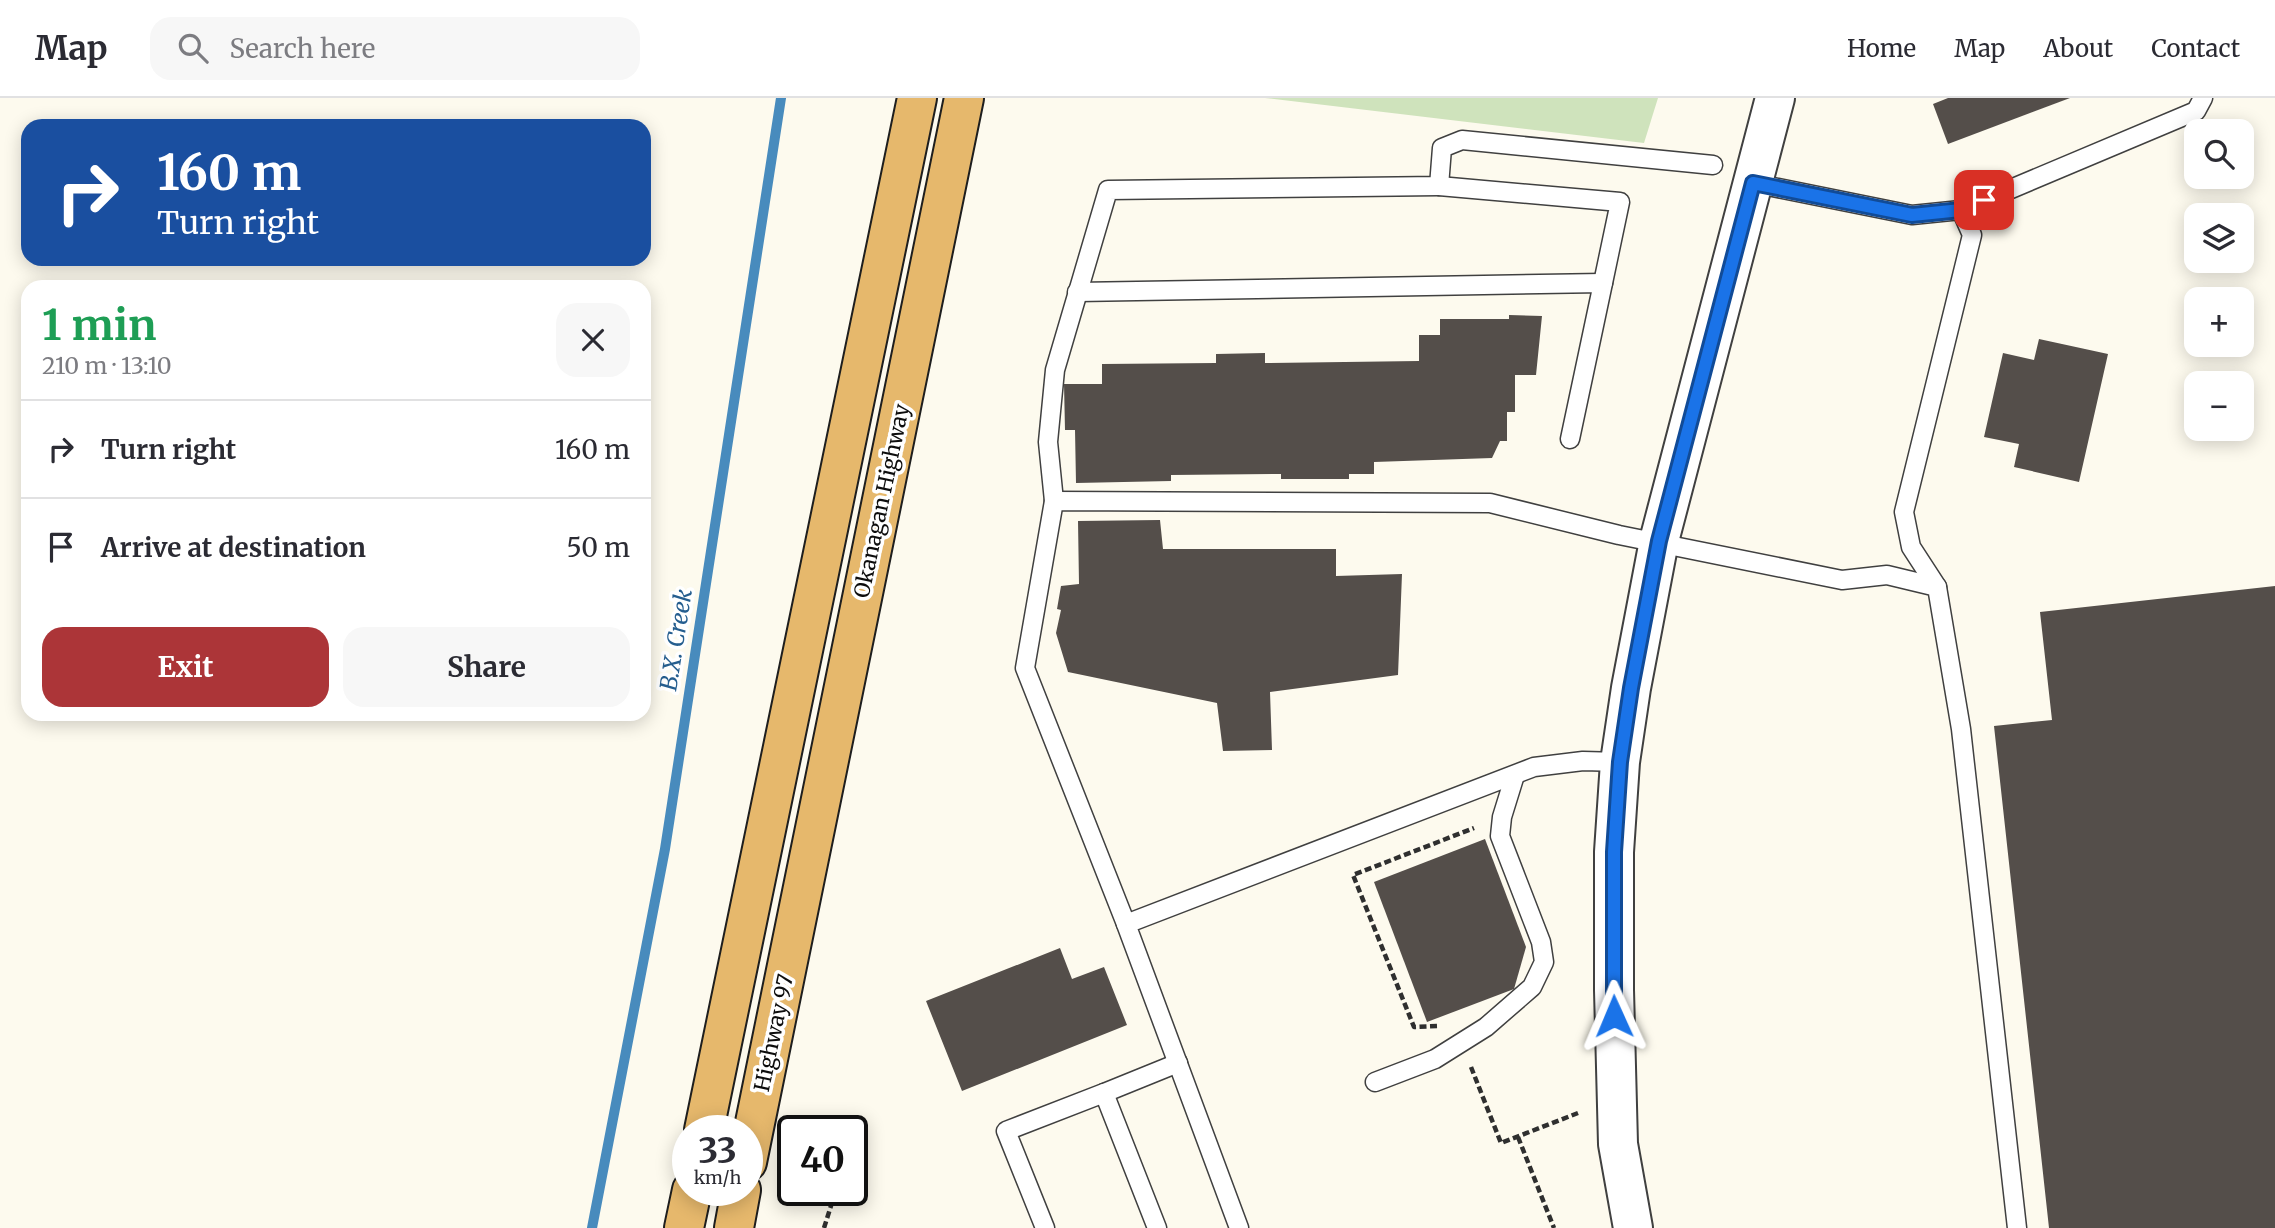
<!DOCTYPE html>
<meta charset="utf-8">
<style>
body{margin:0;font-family:Merriweather,serif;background:#f7f7f7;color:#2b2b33;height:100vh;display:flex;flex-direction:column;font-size:26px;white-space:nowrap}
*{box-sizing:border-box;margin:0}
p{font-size:23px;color:#7c7c81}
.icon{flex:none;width:38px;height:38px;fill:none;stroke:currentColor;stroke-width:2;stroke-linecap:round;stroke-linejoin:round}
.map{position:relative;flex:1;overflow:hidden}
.drawer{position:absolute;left:21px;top:182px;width:630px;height:441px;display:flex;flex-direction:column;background:#fff;border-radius:21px;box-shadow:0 4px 18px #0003}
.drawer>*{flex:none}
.hud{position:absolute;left:21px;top:21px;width:630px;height:147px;border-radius:21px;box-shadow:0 4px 18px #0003;background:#1a4fa0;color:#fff;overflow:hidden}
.fabs{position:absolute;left:2184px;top:21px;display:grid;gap:14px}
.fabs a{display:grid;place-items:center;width:70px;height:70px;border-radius:14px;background:#fff;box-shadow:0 4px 18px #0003;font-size:35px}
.speed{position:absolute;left:672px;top:1017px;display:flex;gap:14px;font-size:35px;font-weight:700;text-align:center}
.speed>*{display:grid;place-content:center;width:91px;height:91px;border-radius:50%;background:#fff;box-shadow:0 4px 18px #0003;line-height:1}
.speed small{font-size:18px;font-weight:400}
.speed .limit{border:4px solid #111;border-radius:10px;background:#fff;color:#111}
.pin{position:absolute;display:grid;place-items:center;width:60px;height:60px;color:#fff;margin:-30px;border-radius:14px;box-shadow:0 4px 10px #0006}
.me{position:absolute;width:77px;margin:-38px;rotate:359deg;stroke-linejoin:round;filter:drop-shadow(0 0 5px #0008)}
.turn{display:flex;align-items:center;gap:24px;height:147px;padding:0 21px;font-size:32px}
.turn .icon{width:91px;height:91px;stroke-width:2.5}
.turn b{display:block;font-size:49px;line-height:60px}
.round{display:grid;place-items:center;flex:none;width:74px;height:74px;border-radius:21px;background:#f7f7f7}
.summary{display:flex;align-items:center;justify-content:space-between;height:119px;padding:0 21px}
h1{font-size:42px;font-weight:700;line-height:52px;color:#1e9e55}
.cta{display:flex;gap:14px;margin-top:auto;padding:14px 21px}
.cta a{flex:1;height:80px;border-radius:21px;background:#ac3538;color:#fff;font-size:28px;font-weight:700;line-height:80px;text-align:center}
.cta a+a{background:#f7f7f7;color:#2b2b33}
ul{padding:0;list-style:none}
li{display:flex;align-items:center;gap:21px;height:98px;padding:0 21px;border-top:2px solid #e1e1e2}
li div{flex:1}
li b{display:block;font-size:26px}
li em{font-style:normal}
header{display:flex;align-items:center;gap:42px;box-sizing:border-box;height:98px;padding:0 35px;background:#fff;border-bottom:2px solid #e1e1e2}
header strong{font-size:33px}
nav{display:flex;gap:38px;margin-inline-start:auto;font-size:24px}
.search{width:490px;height:63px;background:#f7f7f7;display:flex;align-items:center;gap:18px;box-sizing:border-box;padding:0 24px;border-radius:21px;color:#7c7c81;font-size:26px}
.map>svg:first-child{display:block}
</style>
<header>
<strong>Map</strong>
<div class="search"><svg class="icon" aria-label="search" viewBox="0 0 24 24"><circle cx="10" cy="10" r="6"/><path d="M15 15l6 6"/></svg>Search here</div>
<nav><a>Home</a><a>Map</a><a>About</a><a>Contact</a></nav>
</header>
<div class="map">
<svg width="2275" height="1130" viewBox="0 0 2275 1130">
<rect width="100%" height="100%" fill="#fdfaee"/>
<path fill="#cfe3bc" d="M 1265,0 L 1658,0 L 1644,45 Z"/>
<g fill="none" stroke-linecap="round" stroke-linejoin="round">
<path stroke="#488bbd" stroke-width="10" d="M 592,1130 L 665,751 L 781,0"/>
</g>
<g fill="#544e4a">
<path d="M 1948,0 L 2070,0 L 1948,46 L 1933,6 Z"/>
<path d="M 1509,217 L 1542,218 L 1536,277 L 1515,277 L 1515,314 L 1507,314 L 1507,343 L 1500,343 L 1492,360 L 1374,364 L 1374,376 L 1349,376 L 1349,381 L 1281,381 L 1281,376 L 1171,377 L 1171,383 L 1076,385 L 1075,332 L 1065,332 L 1064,286 L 1102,286 L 1102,266 L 1216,265 L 1216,256 L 1265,255 L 1265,265 L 1419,263 L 1419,237 L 1440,237 L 1440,221 L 1509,221 Z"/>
<path d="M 2039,241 L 2108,256 L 2079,384 L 2014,369 L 2019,346 L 1984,339 L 2003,255 L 2034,262 Z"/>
<path d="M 1160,422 L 1163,451 L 1336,451 L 1336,478 L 1402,476 L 1398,577 L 1270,594 L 1272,652 L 1223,653 L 1217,605 L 1068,574 L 1056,535 L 1061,512 L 1057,511 L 1061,488 L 1079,486 L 1078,423 Z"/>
<path d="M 2275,488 L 2275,1130 L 2049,1130 L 1994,628 L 2052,622 L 2040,514 Z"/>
<path d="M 1485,741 L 1526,849 L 1514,891 L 1427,924 L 1374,784 Z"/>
<path d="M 1060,850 L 1072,881 L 1104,869 L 1127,927 L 962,993 L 926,903 Z"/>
</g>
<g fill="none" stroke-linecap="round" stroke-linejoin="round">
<defs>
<g id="service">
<path d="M 1753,85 L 1912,117 L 1961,112 L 2196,13 L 2203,0"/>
<path d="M 1439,88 L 1620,104 L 1603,185"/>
<path d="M 1077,194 L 1603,185 L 1570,341"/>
<path d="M 1054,403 L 1048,344 L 1055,272 L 1108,92 L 1439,88 L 1442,50 L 1462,42 L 1713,67"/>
<path d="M 1937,489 L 1911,449 L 1904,414 L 1972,137 L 1961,112"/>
<path d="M 1126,826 L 1025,570 L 1054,403 L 1490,405 L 1619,437 L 1842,482 L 1887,477 L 1937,489 L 1961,631 L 2017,1130"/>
<path d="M 1375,984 L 1435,961 L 1486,929 L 1532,889 L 1544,864 L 1541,844 L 1500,738 L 1502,719 L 1515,677"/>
<path d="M 1045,1130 L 1006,1033 L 1104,995"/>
<path d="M 1157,1130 L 1104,995 L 1178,965"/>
<path d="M 1239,1130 L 1126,826 L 1534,669 L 1583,663 L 1620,664"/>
</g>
<path id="tertiary" d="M 1633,1130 L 1618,1046 L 1614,892 L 1614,754 L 1620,664 L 1631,590 L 1659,443 L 1775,0"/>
<g id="trunk">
<path d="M 704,1032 L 917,0"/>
<path d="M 747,1064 L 964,0"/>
<path d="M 684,1130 L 692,1092"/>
<path d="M 734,1130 L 741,1092"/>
</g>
</defs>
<use href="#service" stroke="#404040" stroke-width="21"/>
<use href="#tertiary" stroke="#404040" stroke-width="42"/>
<use href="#trunk" stroke="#1e1e1e" stroke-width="42"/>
<g stroke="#2f2f2f" stroke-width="4.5" stroke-dasharray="7 3.5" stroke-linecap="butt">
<path d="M 1437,928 L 1414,929 L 1353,777 L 1474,730"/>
<path d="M 1471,969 L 1501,1045 L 1578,1015"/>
<path d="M 1518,1039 L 1554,1130"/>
<path d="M 824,1130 L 835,1095"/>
</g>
<use href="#service" stroke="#fff" stroke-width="18"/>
<use href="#tertiary" stroke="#fff" stroke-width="38"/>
<use href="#trunk" stroke="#e6b86c" stroke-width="38"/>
</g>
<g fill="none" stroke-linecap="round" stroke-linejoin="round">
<defs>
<path id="route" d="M 1614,918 L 1614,754 L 1620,664 L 1631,590 L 1659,443 L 1753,85 L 1912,117 L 1961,112 L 1984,102"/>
</defs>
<use href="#route" stroke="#114b97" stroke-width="18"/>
<use href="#route" stroke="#1a73e8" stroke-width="12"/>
</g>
<g text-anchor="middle" stroke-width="7" stroke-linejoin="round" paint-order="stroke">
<g font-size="21" fill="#0d0d0d" stroke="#fff">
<text transform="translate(882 403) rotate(-78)" y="7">Okanagan Highway</text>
<text transform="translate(774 935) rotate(-78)" y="7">Highway 97</text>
</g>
<g font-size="23" font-style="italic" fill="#255e8f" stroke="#fff">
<text transform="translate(676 542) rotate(-81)" y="8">B.X. Creek</text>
</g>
</g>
</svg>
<div class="fabs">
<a><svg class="icon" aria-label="search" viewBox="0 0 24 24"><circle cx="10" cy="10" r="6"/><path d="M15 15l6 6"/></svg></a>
<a><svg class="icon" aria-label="layers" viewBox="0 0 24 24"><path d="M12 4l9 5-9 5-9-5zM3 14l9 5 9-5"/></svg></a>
<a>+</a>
<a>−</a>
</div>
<div class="speed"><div>33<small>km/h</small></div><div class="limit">40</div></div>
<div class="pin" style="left:1984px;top:102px;background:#d93025"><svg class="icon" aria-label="arrive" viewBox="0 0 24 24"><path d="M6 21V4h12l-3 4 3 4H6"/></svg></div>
<svg class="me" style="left:1614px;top:918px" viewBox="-20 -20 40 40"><path d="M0-17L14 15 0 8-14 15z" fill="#1a73e8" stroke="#fff" stroke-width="4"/></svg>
<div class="hud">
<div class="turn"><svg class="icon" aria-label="right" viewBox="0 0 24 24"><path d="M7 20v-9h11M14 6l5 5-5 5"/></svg><div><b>160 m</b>Turn right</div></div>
</div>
<section class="drawer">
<div class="summary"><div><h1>1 min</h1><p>210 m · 13:10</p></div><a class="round"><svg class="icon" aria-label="close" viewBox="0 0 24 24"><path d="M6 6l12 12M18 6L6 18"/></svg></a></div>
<ul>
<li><svg class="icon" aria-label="right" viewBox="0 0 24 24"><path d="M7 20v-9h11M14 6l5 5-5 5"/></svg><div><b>Turn right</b></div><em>160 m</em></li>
<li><svg class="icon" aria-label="arrive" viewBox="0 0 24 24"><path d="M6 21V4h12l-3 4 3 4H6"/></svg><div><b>Arrive at destination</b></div><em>50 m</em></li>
</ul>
<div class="cta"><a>Exit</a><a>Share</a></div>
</section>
</div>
